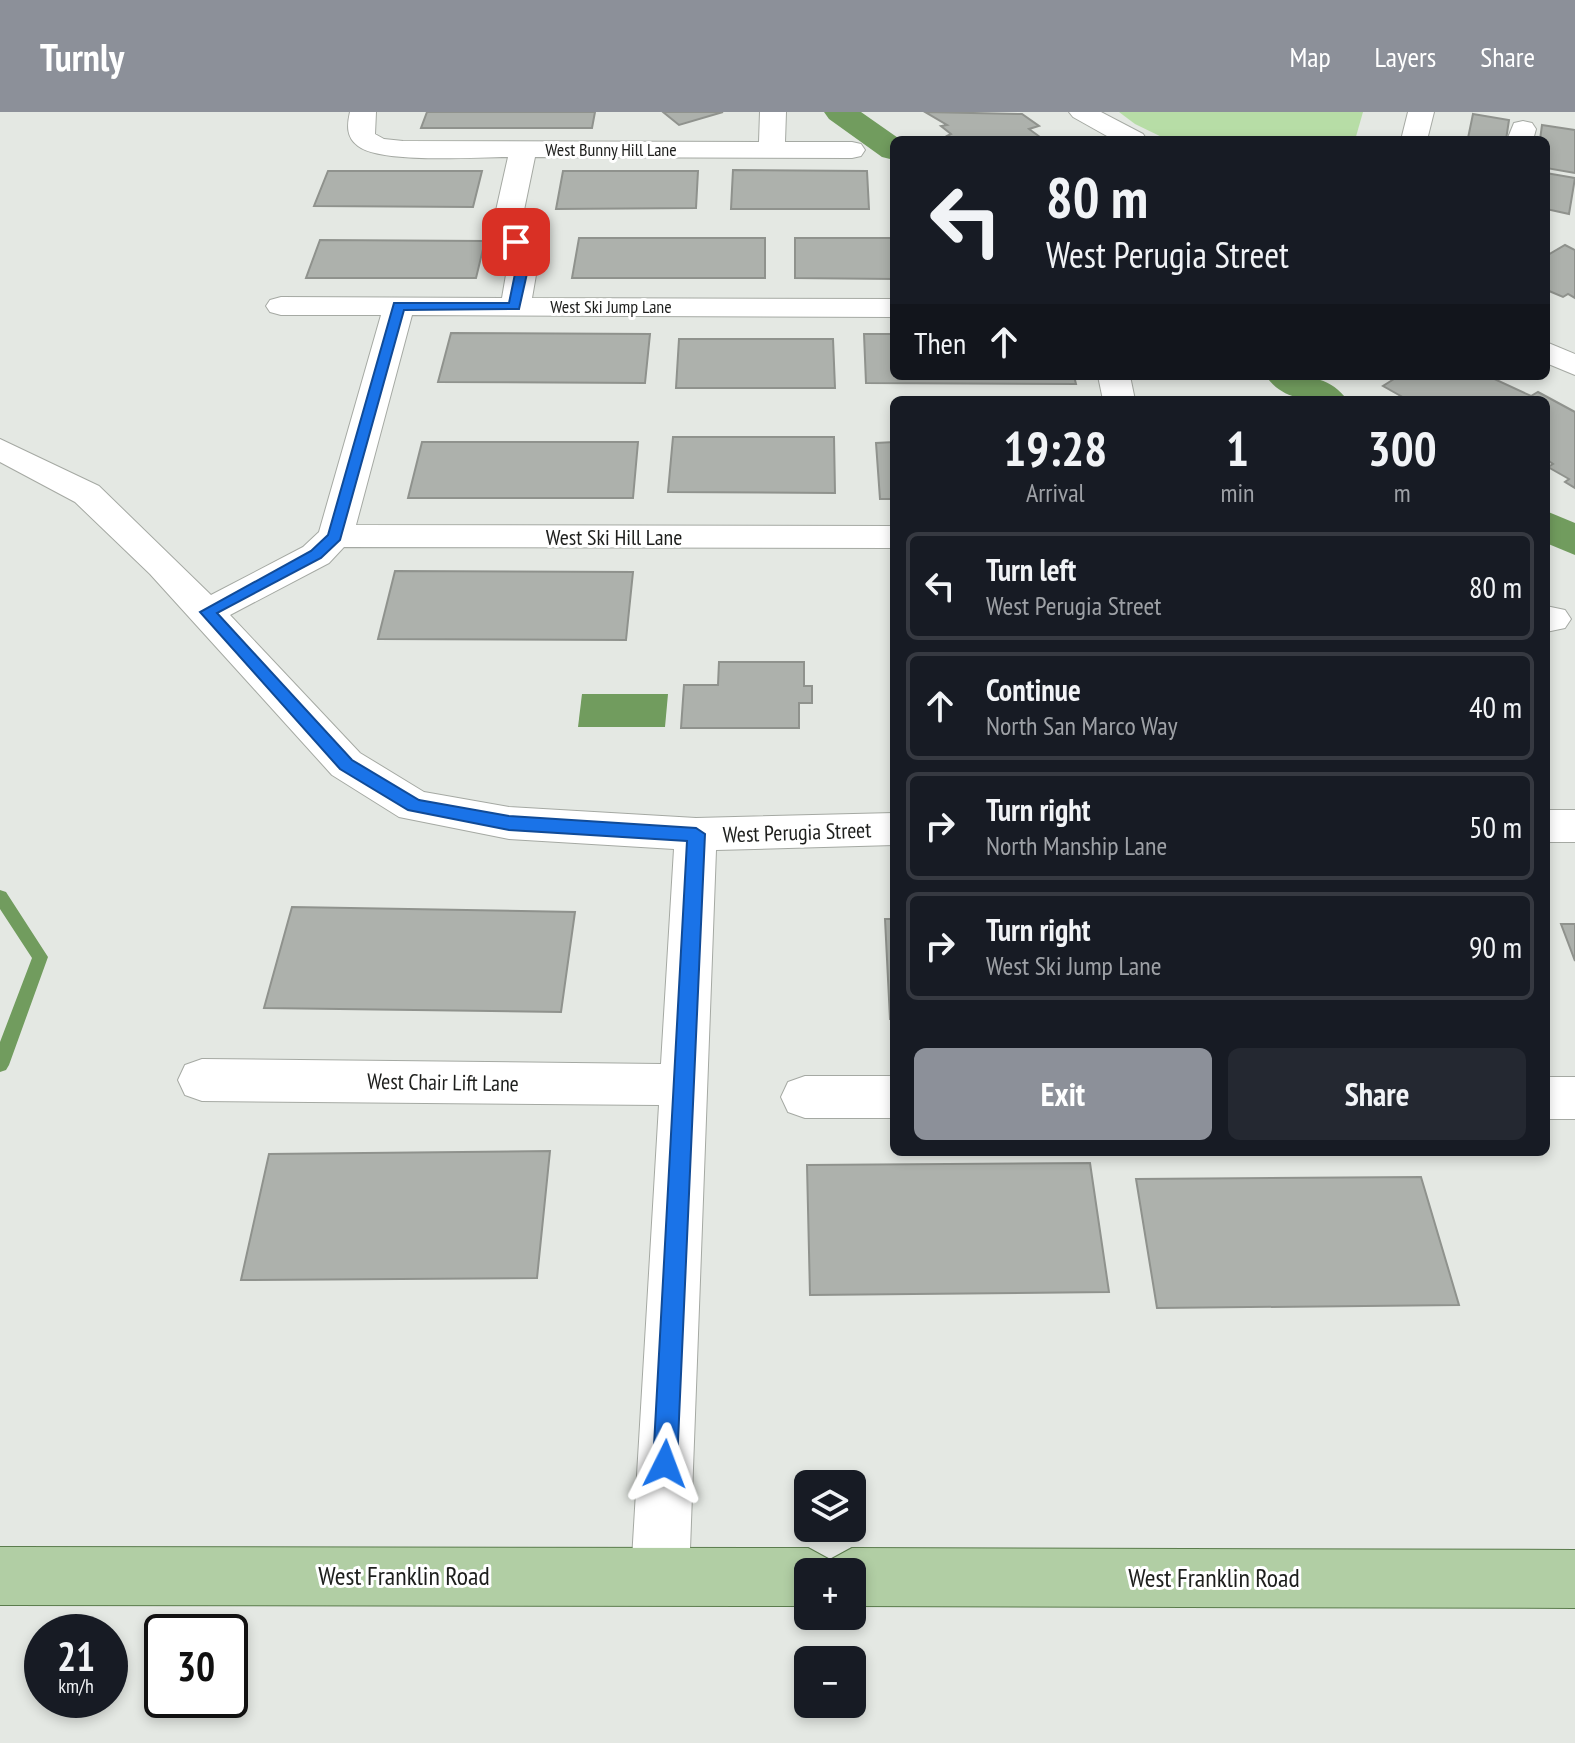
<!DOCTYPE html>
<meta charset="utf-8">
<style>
body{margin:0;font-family:"PT Sans Narrow",sans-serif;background:#242831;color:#f1f3f6;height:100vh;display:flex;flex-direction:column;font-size:30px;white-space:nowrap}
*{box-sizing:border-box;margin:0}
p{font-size:26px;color:#9ea1a6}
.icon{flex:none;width:44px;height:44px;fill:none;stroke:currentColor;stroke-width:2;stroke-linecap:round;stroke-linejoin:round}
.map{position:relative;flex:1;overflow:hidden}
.details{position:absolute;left:890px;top:284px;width:660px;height:760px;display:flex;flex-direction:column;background:#171b24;border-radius:12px;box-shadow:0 4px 12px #0003}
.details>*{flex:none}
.top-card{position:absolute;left:890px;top:24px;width:660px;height:244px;border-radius:12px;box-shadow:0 4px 12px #0003;background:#171b24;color:#f1f3f6;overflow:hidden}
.tools{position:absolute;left:794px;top:1358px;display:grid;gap:16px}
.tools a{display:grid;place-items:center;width:72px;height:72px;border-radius:12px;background:#171b24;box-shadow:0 4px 12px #0003;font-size:40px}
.speed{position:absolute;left:24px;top:1502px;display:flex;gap:16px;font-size:40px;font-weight:700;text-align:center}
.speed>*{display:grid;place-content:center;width:104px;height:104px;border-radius:50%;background:#171b24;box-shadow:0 4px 12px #0003;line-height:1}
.speed small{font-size:20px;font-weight:400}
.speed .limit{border:4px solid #111;border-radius:12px;background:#fff;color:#111}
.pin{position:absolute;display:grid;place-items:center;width:68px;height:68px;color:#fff;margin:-34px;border-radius:16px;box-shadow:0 4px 12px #0006}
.me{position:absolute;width:88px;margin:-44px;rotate:3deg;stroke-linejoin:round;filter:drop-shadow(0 0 6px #0008)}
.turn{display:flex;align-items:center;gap:28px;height:168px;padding:0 24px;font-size:36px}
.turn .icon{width:104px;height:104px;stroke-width:2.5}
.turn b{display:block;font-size:56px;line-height:68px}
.then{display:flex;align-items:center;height:76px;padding:0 24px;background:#0003;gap:16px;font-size:30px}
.eta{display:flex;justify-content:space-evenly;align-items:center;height:136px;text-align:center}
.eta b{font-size:48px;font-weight:700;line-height:56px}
.primary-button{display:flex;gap:16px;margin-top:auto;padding:16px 24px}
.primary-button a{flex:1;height:92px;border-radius:12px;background:#8c9099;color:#fff;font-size:32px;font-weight:700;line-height:92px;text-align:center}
.primary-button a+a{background:#242831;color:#f1f3f6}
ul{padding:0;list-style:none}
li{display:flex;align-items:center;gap:24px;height:108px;margin:0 16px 12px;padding:0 8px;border:4px solid #363941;border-radius:12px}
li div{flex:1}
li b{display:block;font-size:30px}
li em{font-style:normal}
header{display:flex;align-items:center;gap:48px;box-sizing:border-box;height:112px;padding:0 40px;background:#8c9099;color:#fff}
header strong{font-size:38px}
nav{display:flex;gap:44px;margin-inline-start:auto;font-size:28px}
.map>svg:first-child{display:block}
</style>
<header>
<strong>Turnly</strong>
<nav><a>Map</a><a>Layers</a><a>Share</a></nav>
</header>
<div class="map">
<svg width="1575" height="1631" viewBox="0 0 1575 1631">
<rect width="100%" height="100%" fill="#e4e8e3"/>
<path fill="#b7dda6" d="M 1119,0 L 1363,0 L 1355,28 L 1168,28 L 1135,12 Z"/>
<path fill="#719c5e" d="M 582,582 L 668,582 L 665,615 L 578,615 Z"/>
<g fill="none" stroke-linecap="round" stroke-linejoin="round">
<path fill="#719c5e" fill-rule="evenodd" d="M 0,778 L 6,780 L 48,845 L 9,953 L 6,958 L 0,960 L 0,930 L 32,846 L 0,797 Z"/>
<g fill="#719c5e" fill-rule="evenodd">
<path d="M 824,0 L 861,0 L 901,28 L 894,28 L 894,48 L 882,45 L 829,7 Z"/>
<path d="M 1266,264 C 1295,264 1328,260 1347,288 C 1317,288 1285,292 1266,264 Z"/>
<path d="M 1546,399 L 1575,411 L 1575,443 L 1546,431 Z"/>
</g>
</g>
<g fill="#adb1ac" stroke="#8f928d" stroke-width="2">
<path d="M 427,0 L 595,0 L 592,16 L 421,16 Z"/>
<path d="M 663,0 L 723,0 L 679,13 Z"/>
<path d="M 925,0 L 1022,2 L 1039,14 L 1029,17 L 1040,25 L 1028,28 L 952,28 L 947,24 L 951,22 L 941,14 L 947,13 Z"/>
<path d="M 1473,2 L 1509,8 L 1506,28 L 1468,26 Z"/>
<path d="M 1542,13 L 1575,18 L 1575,61 L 1546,56 L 1546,28 L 1540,28 Z"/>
<path d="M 733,58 L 867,59 L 869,97 L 731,97 Z"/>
<path d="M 328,59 L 482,59 L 473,95 L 314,94 Z"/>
<path d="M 563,59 L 698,59 L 696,96 L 556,97 Z"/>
<path d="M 1546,61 L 1575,66 L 1569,102 L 1546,97 Z"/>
<path d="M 579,126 L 765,126 L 765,166 L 572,166 Z"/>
<path d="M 795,126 L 894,126 L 894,167 L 795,166 Z"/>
<path d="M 320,128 L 485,129 L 476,166 L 306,166 Z"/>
<path d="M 1565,133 L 1575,138 L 1575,186 L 1568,182 L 1563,185 L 1549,179 L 1546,181 L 1546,144 Z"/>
<path d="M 451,221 L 650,222 L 645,271 L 438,270 Z"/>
<path d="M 864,222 L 894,222 L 894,264 L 1074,264 L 1076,272 L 866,271 Z"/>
<path d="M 679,227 L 833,227 L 835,276 L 676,276 Z"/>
<path d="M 1387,264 L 1488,264 L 1531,284 L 1538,280 L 1575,300 L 1575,376 L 1565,370 L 1569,367 L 1548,355 L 1553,352 L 1546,347 L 1546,288 L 1408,288 L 1383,274 L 1394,267 Z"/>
<path d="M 673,325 L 834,325 L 835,381 L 668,380 Z"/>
<path d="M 422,330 L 638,330 L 633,386 L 408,386 Z"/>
<path d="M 894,330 L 894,387 L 880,387 L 876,331 Z"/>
<path d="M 395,459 L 633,460 L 626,528 L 378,527 Z"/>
<path d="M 719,550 L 804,550 L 804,574 L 812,574 L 812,591 L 799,591 L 799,616 L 681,616 L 684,573 L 718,573 Z"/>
<path d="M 292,795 L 575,800 L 561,900 L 264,896 Z"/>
<path d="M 885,807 L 894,807 L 894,907 L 890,907 Z"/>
<path d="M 1561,812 L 1575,812 L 1575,849 Z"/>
<path d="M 550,1039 L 537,1166 L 241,1168 L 269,1042 Z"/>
<path d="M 1090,1051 L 1109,1180 L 810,1183 L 807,1053 Z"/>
<path d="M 1421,1065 L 1459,1193 L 1157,1196 L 1136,1067 Z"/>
</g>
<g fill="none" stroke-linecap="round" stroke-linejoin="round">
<defs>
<g id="minor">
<path d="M 350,0 L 376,0 L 375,22 L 384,27 L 403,29 L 759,30 L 760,0 L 786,0 L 785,30 L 852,30 L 861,32 L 865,38 L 861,44 L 852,46 L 535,45 L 523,103 L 537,157 L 532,186 L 894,187 L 894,205 L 412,203 L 356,413 L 894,414 L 894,436 L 344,435 L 329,451 L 230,503 L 360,641 L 424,680 L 509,695 L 696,706 L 894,701 L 894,733 L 716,738 L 689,1464 L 681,1485 L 660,1493 L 639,1485 L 631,1464 L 659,993 L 202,989 L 185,983 L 178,968 L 185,953 L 202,947 L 661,952 L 674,737 L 509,727 L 399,705 L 332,663 L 150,462 L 75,390 L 0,350 L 0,327 L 99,374 L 211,483 L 303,435 L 319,420 L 381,203 L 281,203 L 270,200 L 266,194 L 270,188 L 281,185 L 502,186 L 507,157 L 495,103 L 508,45 C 476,45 381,52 358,34 C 346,25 347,13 350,0 Z"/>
<path d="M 1069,0 L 1101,0 L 1143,22 L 1147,28 L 1114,28 L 1073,5 Z"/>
<path d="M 1408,0 L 1434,0 L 1427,28 L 1401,28 Z"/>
<path d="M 1523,9 L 1532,11 L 1536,17 L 1533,28 L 1507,28 L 1514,11 Z"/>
<path d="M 1546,230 L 1575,242 L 1575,263 L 1546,251 Z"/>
<path d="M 1098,264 L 1130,264 L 1135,288 L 1103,288 Z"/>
<path d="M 1546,494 L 1565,498 L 1571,507 L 1565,516 L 1546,520 Z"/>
<rect x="1546" y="698" width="29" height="32"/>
<path d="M 805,964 L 894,964 L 894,1006 L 805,1006 L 788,1000 L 781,985 L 788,970 Z"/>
<rect x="1546" y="965" width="29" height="42"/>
</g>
<path id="major" d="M 0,1435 L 808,1436 L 830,1448 L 852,1436 L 1575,1438 L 1575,1496 L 852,1494 L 852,1460 L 808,1460 L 808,1494 L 0,1493 Z"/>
</defs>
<use href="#minor" stroke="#a5a9a3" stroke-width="2"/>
<use href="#major" stroke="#5b7c4d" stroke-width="2"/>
<use href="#minor" fill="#fff" fill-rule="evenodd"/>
<use href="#major" fill="#b1cea4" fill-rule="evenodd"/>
</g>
<path fill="#1a73e8" stroke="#114b97" stroke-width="2" d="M 511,128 L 522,130 L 528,157 L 519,197 L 404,198 L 340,428 L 321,446 L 217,501 L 352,648 L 419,688 L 509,704 L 696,716 L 705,722 L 677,1352 L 673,1360 L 665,1363 L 657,1360 L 653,1352 L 687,729 L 509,718 L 408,698 L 340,657 L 200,500 L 311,439 L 328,423 L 394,191 L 509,191 L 516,157 Z"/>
<g text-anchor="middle" stroke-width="6" stroke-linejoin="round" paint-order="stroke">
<g font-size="18" fill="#1d1e1c" stroke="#fff">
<text x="611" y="44">West Bunny Hill Lane</text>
<text x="611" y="201">West Ski Jump Lane</text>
</g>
<g font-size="22" fill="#1d1e1c" stroke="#fff">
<text x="614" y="433">West Ski Hill Lane</text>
<text transform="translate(797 720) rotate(-2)" y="8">West Perugia Street</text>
<text transform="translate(443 970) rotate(1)" y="8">West Chair Lift Lane</text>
</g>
<g font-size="26" fill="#1d1e1c" stroke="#fff">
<text x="404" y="1473">West Franklin Road</text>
<text x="1214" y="1475">West Franklin Road</text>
</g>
</g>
</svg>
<div class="tools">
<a><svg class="icon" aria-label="layers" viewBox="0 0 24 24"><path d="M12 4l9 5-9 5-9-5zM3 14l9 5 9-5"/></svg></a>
<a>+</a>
<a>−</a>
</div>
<div class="speed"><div>21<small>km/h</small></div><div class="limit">30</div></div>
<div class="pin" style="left:516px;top:130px;background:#d93025"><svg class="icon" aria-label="arrive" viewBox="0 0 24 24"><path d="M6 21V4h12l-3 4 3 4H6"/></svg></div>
<svg class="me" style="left:665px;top:1352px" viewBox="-20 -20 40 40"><path d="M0-17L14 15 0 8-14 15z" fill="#1a73e8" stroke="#fff" stroke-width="4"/></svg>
<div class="top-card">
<div class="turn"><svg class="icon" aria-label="left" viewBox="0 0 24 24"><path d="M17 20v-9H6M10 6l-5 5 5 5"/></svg><div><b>80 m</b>West Perugia Street</div></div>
<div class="then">Then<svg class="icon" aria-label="ahead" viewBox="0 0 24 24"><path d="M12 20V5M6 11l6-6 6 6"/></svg></div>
</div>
<section class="details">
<div class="eta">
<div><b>19:28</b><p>Arrival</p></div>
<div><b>1</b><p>min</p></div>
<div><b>300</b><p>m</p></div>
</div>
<ul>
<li><svg class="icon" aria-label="left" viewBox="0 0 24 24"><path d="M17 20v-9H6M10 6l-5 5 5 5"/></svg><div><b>Turn left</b><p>West Perugia Street</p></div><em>80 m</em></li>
<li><svg class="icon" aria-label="ahead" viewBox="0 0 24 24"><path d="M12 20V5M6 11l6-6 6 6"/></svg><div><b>Continue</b><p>North San Marco Way</p></div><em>40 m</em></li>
<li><svg class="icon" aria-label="right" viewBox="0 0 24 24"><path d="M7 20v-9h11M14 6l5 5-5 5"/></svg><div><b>Turn right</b><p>North Manship Lane</p></div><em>50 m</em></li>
<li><svg class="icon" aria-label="right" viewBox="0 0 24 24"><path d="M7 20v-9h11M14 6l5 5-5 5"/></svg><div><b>Turn right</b><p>West Ski Jump Lane</p></div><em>90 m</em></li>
</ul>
<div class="primary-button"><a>Exit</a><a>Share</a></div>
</section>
</div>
